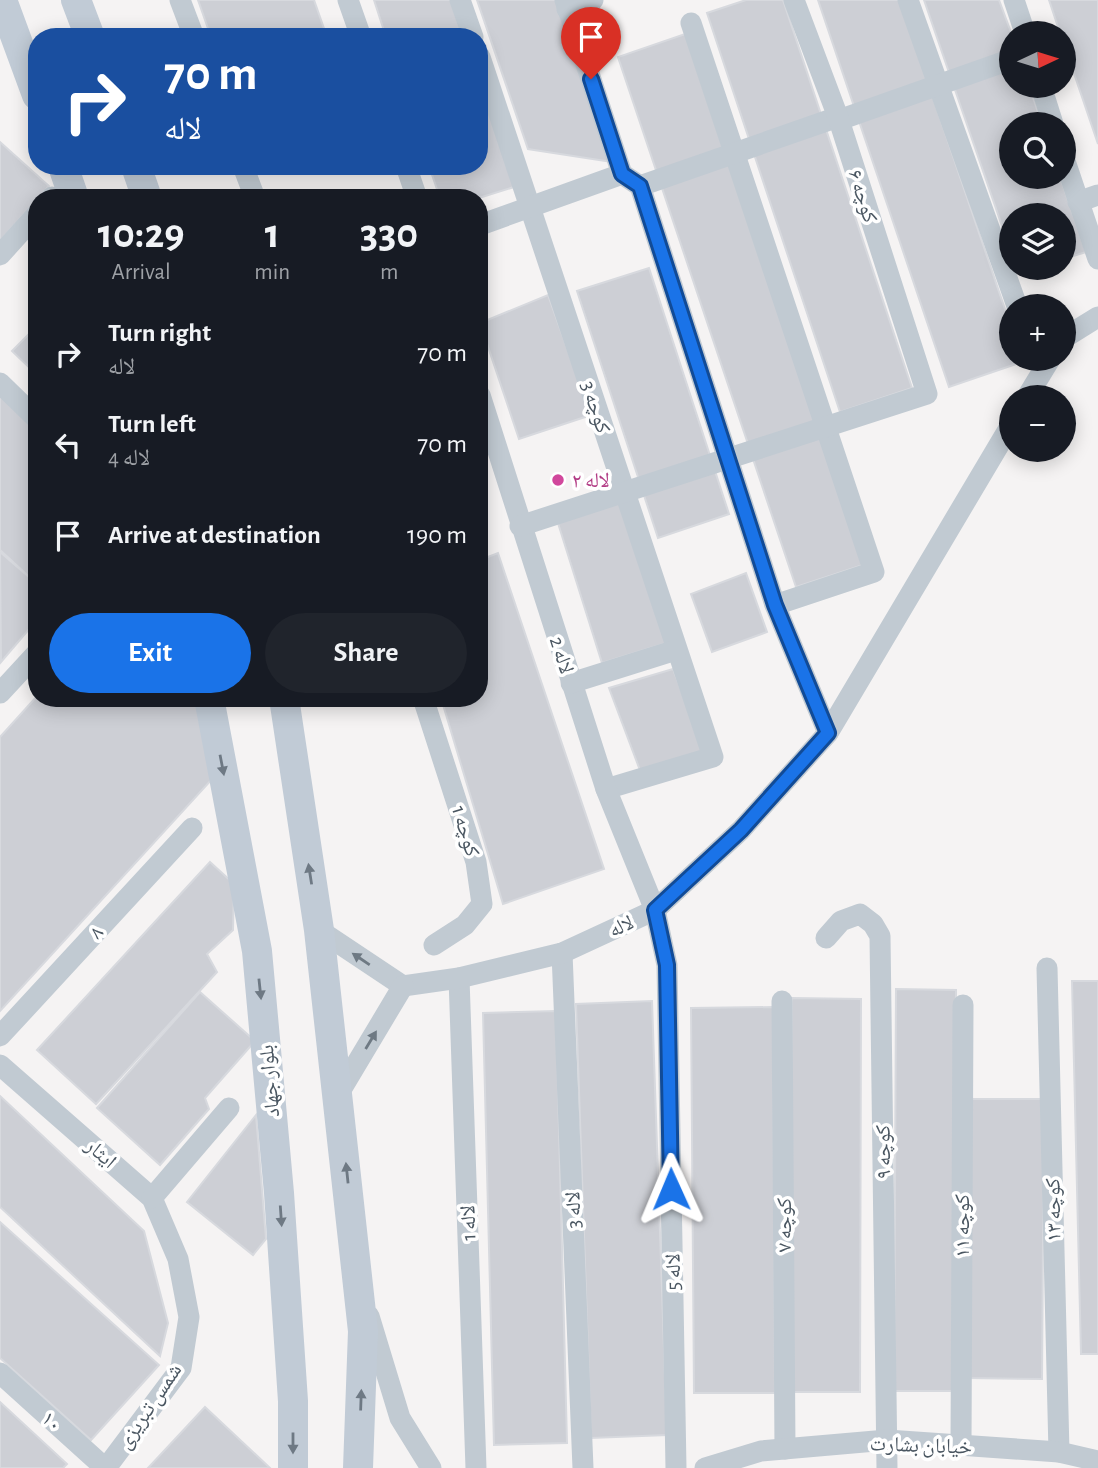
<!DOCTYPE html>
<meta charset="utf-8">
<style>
body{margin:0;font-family:"Alegreya Sans","Noto Naskh Arabic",sans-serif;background:#20242c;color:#f1f3f6;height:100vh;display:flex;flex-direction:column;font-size:26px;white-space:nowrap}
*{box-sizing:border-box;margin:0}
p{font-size:23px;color:#9ea1a6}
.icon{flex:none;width:38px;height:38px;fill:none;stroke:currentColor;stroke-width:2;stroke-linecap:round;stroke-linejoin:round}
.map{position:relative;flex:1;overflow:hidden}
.panel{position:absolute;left:28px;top:189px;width:460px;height:518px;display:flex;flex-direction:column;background:#171b24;border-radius:28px;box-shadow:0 4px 18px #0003}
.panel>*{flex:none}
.top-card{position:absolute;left:28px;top:28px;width:460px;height:147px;border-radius:28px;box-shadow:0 4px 18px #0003;background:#1a4fa0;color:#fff;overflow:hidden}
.needle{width:46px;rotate:86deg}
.buttons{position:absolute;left:999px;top:21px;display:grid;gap:14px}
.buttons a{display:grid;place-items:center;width:77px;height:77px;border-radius:50%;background:#171b24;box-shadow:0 4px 18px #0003;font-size:35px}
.pin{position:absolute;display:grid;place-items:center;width:60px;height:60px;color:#fff;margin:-72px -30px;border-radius:50% 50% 50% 0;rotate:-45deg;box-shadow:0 0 7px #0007}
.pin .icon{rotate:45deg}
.me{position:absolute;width:77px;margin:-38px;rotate:359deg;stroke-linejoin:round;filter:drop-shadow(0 0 5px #0008)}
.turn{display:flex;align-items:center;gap:24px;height:147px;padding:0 21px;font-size:32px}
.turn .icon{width:91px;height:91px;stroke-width:2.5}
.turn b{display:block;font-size:49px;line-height:60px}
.eta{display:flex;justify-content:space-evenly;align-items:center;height:119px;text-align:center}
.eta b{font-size:42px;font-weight:700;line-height:49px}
.button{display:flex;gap:14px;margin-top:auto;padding:14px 21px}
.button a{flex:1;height:80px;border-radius:42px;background:#1a73e8;color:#fff;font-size:28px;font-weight:700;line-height:80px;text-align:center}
.button a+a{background:#20242c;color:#f1f3f6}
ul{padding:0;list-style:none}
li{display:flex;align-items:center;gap:21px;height:91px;padding:0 21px}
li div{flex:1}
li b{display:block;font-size:26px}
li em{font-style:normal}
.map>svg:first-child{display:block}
</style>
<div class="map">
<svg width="1098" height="1468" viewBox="0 0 1098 1468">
<rect width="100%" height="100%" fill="#f5f3f3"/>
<g fill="#cdcfd5" stroke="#d7d9de" stroke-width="2">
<path d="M 198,0 L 314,0 L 327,37 L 211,37 Z"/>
<path d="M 374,0 L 452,0 L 464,37 L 386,37 Z"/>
<path d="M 477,0 L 556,0 L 612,162 L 528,149 Z"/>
<path d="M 746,0 L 783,0 L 912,388 L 840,412 L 707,13 Z"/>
<path d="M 818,0 L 900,0 L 1012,330 L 1012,359 L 1021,359 L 1022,362 L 949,387 Z"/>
<path d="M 924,0 L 999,0 L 1012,35 L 1012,86 L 1029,86 L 1042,124 L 1012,124 L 1012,177 L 1060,177 L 1086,252 L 1064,259 L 1064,215 L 1012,215 L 1012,255 Z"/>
<path d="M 1049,0 L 1098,0 L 1098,144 L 1064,44 L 1064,33 L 1060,33 Z"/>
<path d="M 688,33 L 866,564 L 796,587 L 618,57 Z"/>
<path d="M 480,83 L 514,187 L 479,198 L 440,198 L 429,166 L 480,166 Z"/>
<path d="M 0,142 L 49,186 L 0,241 Z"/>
<path d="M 649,268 L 729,514 L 658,538 L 577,291 Z"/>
<path d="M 548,295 L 591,415 L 519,439 L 480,323 Z"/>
<path d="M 37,326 L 37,375 L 12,351 Z"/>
<path d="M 0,391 L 37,424 L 37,584 L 0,550 Z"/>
<path d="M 622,501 L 673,641 L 602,663 L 557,520 Z"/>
<path d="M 0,552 L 37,584 L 37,620 L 1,662 Z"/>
<path d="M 498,553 L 604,869 L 503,904 L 441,698 L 480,698 L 480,560 Z"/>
<path d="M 746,573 L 767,632 L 712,652 L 691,594 Z"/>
<path d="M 673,669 L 704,751 L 641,773 L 609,688 Z"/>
<path d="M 37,696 L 37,698 L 195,698 L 214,777 L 0,1011 L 0,737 Z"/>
<path d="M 210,862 L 234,884 L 233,930 L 207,954 L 217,972 L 96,1104 L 37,1050 Z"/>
<path d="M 1072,981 L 1098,981 L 1098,1354 L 1081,1354 Z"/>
<path d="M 896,989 L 956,990 L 954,1391 L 894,1391 Z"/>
<path d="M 200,992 L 255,1041 L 205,1098 L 209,1109 L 160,1165 L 97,1108 Z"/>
<path d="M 792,998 L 861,999 L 860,1392 L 790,1392 Z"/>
<path d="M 652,1001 L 667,1435 L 591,1438 L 576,1004 Z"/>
<path d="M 773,1007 L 775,1393 L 694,1393 L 691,1008 Z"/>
<path d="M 556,1011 L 567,1443 L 494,1445 L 483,1013 Z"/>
<path d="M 0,1096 L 144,1231 L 168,1323 L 160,1356 L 0,1207 Z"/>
<path d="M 971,1099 L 1044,1099 L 1042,1379 L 969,1378 Z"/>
<path d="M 256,1115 L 266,1239 L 253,1255 L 187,1202 Z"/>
<path d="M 0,1222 L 159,1365 L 91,1440 L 0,1358 Z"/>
<path d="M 0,1402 L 67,1464 L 63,1468 L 0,1468 Z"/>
<path d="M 205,1407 L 270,1468 L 148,1468 Z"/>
</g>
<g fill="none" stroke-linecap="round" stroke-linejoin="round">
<g stroke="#c1cad2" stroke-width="21">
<path d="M 180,0 L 194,37"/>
<path d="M 348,0 L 361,37"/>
<path d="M 460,0 L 473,37"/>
<path d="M 565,0 L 622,174 L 640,186 L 775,605 L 828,733"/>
<path d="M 908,0 L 1017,306"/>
<path d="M 1014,0 L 1025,33"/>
<path d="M 567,9 L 593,0"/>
<path d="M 691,23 L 874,572 L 775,605"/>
<path d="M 480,57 L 713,757 L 606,789"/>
<path d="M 1041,86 L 1053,124"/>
<path d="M 839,120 L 1012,59"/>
<path d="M 1064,158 L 1098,259"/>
<path d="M 243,166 L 255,198"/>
<path d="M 406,166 L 417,198"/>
<path d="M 640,186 L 838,117"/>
<path d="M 52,198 L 52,197"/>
<path d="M 1078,202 L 1098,195"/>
<path d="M 480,225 L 622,174"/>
<path d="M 0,255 L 37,214"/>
<path d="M 1064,338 L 1098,317"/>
<path d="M 0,383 L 37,419"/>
<path d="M 480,395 L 606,789 L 655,910 L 667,965 L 676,1468"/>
<path d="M 1027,397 L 1050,359"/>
<path d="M 520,526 L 927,394 L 838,117 L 794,0"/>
<path d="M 571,683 L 676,650"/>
<path d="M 0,693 L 37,653"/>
<path d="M 423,698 L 476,862 L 482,904 L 465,925 L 434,945"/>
<path d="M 319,930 L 403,986"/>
<path d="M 826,938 L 841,921 L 860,914 L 873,924 L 880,936 L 887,1468"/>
<path d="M 562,953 L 583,1468"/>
<path d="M 1047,968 L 1059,1452"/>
<path d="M 459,978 L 476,1468"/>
<path d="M 403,986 L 459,978 L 562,953 L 655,910 L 741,830 L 828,733 L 1012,423"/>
<path d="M 782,1001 L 785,1449"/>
<path d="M 0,1036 L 192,828"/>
<path d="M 0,1065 L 152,1198 L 178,1259 L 189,1317 L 181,1368 L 106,1468"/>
<path d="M 339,1093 L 403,986"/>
<path d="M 152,1198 L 229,1108"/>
<path d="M 369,1316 L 400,1418 L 431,1468"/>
<path d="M 0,1373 L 105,1468"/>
<path d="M 961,1446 L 963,1005"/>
<path d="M 705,1468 L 761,1451 L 887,1440 L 1059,1452 L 1098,1461"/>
</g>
<g stroke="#c1cbd6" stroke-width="30">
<path d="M 2,0 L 37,95"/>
<path d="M 76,0 L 90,37"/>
<path d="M 63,166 L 74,198"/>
<path d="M 136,166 L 147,198"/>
<path d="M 209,698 L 257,951 L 279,1193 L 293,1401 L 293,1468"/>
<path d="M 284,698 L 319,930 L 363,1331 L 358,1468"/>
</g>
</g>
<defs><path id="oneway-solid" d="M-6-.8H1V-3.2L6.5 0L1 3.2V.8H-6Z" transform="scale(1.75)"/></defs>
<g fill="#6e7984">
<use href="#oneway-solid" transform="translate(222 765) rotate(79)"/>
<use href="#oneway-solid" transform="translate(310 874) rotate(-99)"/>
<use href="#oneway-solid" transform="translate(260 989) rotate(84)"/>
<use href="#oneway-solid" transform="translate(347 1173) rotate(-96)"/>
<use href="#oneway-solid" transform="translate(281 1216) rotate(86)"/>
<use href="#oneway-solid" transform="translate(361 1400) rotate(-88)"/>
<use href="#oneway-solid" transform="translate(293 1443) rotate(90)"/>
</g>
<g fill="#6e7983">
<use href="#oneway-solid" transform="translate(361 959) rotate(-146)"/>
<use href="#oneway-solid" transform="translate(371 1040) rotate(-59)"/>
</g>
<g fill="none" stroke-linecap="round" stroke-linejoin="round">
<defs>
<path id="route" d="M 591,79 L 622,174 L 640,186 L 775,605 L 828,733 L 741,830 L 655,910 L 667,965 L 671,1189"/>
</defs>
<use href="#route" stroke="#114b97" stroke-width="18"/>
<use href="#route" stroke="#1a73e8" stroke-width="12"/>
</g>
<circle fill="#d1479c" stroke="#fff" stroke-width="2.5" cx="558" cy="480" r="7"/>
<g text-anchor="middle" stroke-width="7" stroke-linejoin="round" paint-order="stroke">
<g font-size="21" fill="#4a5661" stroke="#fff">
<text transform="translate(863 196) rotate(72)" y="7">کوچه ۶</text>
<text transform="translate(596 407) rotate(72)" y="7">کوچه 3</text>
<text transform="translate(562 655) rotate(72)" y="7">لاله 2</text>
<text transform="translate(466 831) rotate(73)" y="7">کوچه 1</text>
<text transform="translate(621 926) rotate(-25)" y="7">لاله</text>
<text transform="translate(96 932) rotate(-47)" y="7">۸</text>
<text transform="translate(269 1081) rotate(-95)" y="7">بلوار جهاد</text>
<text transform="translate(883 1152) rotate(-91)" y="7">کوچه ۹</text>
<text transform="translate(101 1153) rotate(41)" y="7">ایثار</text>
<text transform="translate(573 1210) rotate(-92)" y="7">لاله 3</text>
<text transform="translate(1053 1210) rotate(-91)" y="7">کوچه ۱۳</text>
<text transform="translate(468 1223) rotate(-92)" y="7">لاله 1</text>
<text transform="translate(784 1225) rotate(-90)" y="7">کوچه ۷</text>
<text transform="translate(962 1226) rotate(-90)" y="7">کوچه ۱۱</text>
<text transform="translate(673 1272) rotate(-91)" y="7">لاله 5</text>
<text transform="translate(149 1406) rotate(-56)" y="7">شمس تبریزی</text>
<text transform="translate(52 1421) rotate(42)" y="7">۱۰</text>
<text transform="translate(921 1445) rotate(2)" y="7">خیابان بشارت</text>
</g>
<g font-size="21" fill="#b23c85" stroke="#fff" text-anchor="start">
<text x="572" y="487">لاله ۲</text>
</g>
</g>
</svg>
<div class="buttons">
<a><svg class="needle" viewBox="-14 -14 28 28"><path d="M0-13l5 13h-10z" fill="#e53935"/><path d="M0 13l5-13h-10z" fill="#9ea1a6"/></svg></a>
<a><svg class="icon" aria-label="search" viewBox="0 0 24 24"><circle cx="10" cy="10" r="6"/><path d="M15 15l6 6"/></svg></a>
<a><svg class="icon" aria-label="layers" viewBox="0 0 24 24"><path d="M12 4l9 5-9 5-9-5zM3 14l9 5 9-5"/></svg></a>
<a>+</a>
<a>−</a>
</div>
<div class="pin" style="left:591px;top:79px;background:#d93025"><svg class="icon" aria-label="arrive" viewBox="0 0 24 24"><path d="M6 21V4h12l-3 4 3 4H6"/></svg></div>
<svg class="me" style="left:671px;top:1189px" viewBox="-20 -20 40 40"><path d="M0-17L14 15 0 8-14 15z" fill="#1a73e8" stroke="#fff" stroke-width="4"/></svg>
<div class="top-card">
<div class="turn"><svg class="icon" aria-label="right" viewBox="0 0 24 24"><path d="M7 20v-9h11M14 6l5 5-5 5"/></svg><div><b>70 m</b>لاله</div></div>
</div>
<section class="panel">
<div class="eta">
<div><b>10:29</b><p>Arrival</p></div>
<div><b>1</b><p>min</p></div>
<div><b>330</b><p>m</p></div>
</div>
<ul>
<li><svg class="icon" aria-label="right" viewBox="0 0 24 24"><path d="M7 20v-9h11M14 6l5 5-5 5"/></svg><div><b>Turn right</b><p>لاله</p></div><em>70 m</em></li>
<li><svg class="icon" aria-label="left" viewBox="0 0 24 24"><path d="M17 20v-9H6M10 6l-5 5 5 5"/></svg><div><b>Turn left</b><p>لاله 4</p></div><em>70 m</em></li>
<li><svg class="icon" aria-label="arrive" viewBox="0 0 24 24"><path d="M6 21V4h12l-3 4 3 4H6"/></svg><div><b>Arrive at destination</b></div><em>190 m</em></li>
</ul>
<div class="button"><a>Exit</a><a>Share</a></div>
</section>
</div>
